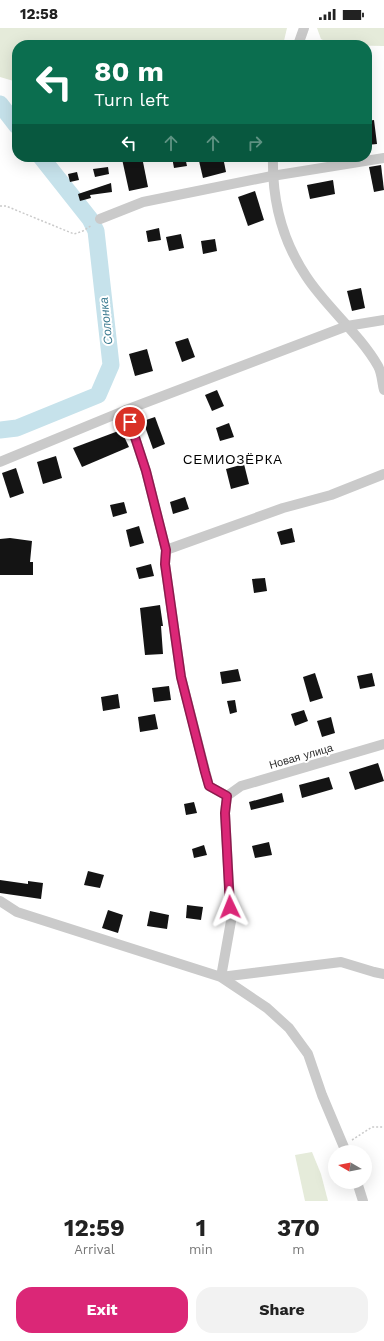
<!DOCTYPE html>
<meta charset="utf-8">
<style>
body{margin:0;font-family:"Work Sans",sans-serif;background:#f2f2f2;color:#222;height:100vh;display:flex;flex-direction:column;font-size:15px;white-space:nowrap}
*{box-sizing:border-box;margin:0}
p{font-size:13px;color:#767676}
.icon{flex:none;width:22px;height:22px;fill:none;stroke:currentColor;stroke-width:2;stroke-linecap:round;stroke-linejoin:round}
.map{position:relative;height:1173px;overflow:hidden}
.drawer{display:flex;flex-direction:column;background:#fff;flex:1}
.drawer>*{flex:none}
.hud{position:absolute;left:12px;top:12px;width:360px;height:122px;border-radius:16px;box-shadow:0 4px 16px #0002;background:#0b6e4f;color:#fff;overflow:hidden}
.needle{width:26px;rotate:279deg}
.controls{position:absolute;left:328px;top:1117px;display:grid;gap:8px}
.controls a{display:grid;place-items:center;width:44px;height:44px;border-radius:50%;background:#fff;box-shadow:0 4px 16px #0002;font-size:20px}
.pin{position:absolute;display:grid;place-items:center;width:34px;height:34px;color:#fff;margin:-17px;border:2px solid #fff;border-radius:50%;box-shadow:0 1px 4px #0007}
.me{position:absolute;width:44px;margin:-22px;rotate:358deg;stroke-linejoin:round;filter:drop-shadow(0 0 3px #0008)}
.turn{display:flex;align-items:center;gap:14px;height:84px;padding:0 16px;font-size:18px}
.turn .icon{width:52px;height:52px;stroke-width:2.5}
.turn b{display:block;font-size:28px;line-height:34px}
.lanes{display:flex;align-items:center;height:38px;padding:0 16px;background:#0003;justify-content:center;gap:20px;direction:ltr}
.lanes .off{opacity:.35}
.eta{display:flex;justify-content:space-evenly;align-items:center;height:68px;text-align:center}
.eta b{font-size:24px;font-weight:700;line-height:28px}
.action{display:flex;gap:8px;margin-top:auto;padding:8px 16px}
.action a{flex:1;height:46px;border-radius:16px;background:#db2777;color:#fff;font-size:16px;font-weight:700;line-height:46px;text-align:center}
.action a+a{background:#f2f2f2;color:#222}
.status{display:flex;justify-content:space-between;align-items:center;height:28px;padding:0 20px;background:#fff;direction:ltr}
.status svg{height:11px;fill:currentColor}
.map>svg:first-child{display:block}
</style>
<div class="status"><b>12:58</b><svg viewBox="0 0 49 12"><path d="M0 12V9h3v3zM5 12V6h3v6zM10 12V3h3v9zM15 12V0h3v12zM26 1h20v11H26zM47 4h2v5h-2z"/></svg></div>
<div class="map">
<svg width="384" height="1173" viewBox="0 0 384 1173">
<rect width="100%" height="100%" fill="#fff"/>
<g fill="#e5ebda">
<path d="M 0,0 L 287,0 L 283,17 L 17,17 L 17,54 L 0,49 Z"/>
<path d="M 317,0 L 384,0 L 384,18 L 333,17 L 321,11 Z"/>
<path d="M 312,1124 L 321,1146 L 328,1173 L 305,1173 L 295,1127 Z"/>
</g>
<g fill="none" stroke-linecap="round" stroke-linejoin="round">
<g stroke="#c6e2eb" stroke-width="17">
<path d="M 0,76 L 17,98"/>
<path d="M 0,402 L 17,400 L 98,367 L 111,337 L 96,203 L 90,191 L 41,129"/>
</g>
</g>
<g fill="#141414">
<path d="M 374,92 L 377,116 L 367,117 L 367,93 Z"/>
<path d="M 132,129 L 142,129 L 148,159 L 129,163 L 122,131 Z"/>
<path d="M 172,129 L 185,129 L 187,138 L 174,140 Z"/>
<path d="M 215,129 L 223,129 L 226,144 L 203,150 L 199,133 Z"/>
<path d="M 381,137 L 384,162 L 374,164 L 369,139 Z"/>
<path d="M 108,139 L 109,146 L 95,149 L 93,141 Z"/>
<path d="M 77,144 L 79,152 L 70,154 L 68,146 Z"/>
<path d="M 333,152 L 335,166 L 310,171 L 307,157 Z"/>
<path d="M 111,155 L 112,164 L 90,167 L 91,170 L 80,173 L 78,166 Z"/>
<path d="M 255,163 L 264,192 L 248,198 L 238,169 Z"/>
<path d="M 159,200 L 161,212 L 148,214 L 146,203 Z"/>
<path d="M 181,206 L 184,220 L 169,223 L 166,209 Z"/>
<path d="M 215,211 L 217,223 L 203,226 L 201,213 Z"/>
<path d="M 361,260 L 365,280 L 352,283 L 347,263 Z"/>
<path d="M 188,310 L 195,329 L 182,334 L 175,314 Z"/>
<path d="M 147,321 L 153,343 L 135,348 L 129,326 Z"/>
<path d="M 217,362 L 224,378 L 212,383 L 205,367 Z"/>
<path d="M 155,389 L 165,416 L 153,421 L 143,393 Z"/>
<path d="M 229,395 L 234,409 L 220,413 L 216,400 Z"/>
<path d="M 121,402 L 129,419 L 82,439 L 73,420 Z"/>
<path d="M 56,428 L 62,450 L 43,456 L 37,434 Z"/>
<path d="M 244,436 L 249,456 L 231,461 L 226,441 Z"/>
<path d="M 16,440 L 24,465 L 10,470 L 2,445 Z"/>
<path d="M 185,469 L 189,481 L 173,486 L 170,474 Z"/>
<path d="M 124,474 L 127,485 L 113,489 L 110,477 Z"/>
<path d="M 139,498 L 144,515 L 130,519 L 126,502 Z"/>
<path d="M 292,500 L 295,514 L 281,517 L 277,504 Z"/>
<path d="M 10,510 L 32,513 L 30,534 L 33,534 L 33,547 L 0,547 L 0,511 Z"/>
<path d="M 151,536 L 154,548 L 139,551 L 136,540 Z"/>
<path d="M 265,550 L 267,563 L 254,565 L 252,551 Z"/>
<path d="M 160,577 L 163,598 L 161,598 L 163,626 L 145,627 L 140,580 Z"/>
<path d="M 238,641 L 241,653 L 222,656 L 220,644 Z"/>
<path d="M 315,645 L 323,670 L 310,674 L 303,649 Z"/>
<path d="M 372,645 L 375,658 L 360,661 L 357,648 Z"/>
<path d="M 169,658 L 171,672 L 154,674 L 152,660 Z"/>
<path d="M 118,666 L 120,680 L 103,683 L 101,669 Z"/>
<path d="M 235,672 L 237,684 L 230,686 L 227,673 Z"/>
<path d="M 304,682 L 308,693 L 295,698 L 291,686 Z"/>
<path d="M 155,686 L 158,701 L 140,704 L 138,689 Z"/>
<path d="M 331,689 L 335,705 L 322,709 L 317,693 Z"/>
<path d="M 378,735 L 384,753 L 355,762 L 349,744 Z"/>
<path d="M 329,749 L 333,761 L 302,770 L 299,757 Z"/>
<path d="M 282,765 L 284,774 L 251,782 L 249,774 Z"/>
<path d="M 194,774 L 197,785 L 186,787 L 184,776 Z"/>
<path d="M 269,814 L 272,827 L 255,830 L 252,818 Z"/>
<path d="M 204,817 L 207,827 L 194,830 L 192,821 Z"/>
<path d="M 88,843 L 104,847 L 100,860 L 84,857 Z"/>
<path d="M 0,852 L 28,856 L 28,853 L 43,855 L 41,871 L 0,865 Z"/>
<path d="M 187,877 L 203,879 L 201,892 L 186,890 Z"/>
<path d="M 108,882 L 123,887 L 118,905 L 102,900 Z"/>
<path d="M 150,883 L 169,887 L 167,901 L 147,898 Z"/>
</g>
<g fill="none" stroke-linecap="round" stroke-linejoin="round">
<g stroke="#cacaca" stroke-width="1.5" stroke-dasharray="2 2" stroke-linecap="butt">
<path d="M 0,178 L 6,178 L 74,206 L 83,203 L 92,197"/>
<path d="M 352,1112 L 372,1099 L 384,1099"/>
</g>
<g stroke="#cacaca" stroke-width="10">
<path d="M 298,17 L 304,0"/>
<path d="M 273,129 C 272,171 282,212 306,248 C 326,279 359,305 378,338 C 382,345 382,355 384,362"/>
<path d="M 100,191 L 143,174 L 272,148 L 384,130"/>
<path d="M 126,382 L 146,443 L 166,522 L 165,536 L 181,649 L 209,758 L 227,768"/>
<path d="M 0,434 L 126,382 L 347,298 L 384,292"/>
<path d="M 166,522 L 283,480 L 331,467 L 384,446"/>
<path d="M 227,768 L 225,785 L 231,893 L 221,949 L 341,934 L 374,944 L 384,946"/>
<path d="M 227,768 L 241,758 L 384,716"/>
<path d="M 0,873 L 17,884 L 221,949 L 267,980 L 289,1000 L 308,1026 L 322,1067 L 346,1124"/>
<path d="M 357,1154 L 363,1173"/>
</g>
</g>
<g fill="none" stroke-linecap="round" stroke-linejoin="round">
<defs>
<path id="route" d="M 130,394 L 146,443 L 166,522 L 165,536 L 181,649 L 205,744 L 209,758 L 227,768 L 225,785 L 230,879"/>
</defs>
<use href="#route" stroke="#8e194d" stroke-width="10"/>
<use href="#route" stroke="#db2777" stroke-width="7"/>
</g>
<g text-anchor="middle" stroke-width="4" stroke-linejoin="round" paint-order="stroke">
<g font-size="11" fill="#2d2d2d" stroke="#fff">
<text transform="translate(301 728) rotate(-16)" y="4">Новая улица</text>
</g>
<g font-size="12" font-style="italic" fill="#3b7a8f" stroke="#fff">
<text transform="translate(106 293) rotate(-96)" y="4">Солонка</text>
</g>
<g font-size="13" letter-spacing="1" fill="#000" stroke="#fff">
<text x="233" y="436">СЕМИОЗЁРКА</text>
</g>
</g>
</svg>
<div class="controls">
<a><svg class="needle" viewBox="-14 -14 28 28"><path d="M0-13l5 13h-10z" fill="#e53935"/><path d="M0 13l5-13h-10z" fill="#767676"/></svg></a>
</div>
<div class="pin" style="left:130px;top:394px;background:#d93025"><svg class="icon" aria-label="arrive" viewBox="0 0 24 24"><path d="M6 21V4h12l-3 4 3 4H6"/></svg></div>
<svg class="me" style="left:230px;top:879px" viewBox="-20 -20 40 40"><path d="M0-17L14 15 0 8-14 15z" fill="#db2777" stroke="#fff" stroke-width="4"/></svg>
<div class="hud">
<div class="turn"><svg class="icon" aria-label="left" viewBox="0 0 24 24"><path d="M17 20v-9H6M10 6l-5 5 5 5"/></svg><div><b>80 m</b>Turn left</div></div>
<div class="lanes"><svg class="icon" aria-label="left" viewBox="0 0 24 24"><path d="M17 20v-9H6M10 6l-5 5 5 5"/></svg><svg class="icon off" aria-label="ahead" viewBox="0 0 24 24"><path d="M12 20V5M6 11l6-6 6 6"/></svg><svg class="icon off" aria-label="ahead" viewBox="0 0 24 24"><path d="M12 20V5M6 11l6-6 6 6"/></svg><svg class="icon off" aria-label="right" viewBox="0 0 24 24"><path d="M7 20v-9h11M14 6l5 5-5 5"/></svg></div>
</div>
</div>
<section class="drawer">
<div class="eta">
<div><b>12:59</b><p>Arrival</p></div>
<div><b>1</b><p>min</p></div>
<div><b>370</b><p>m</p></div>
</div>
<div class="action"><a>Exit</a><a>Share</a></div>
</section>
